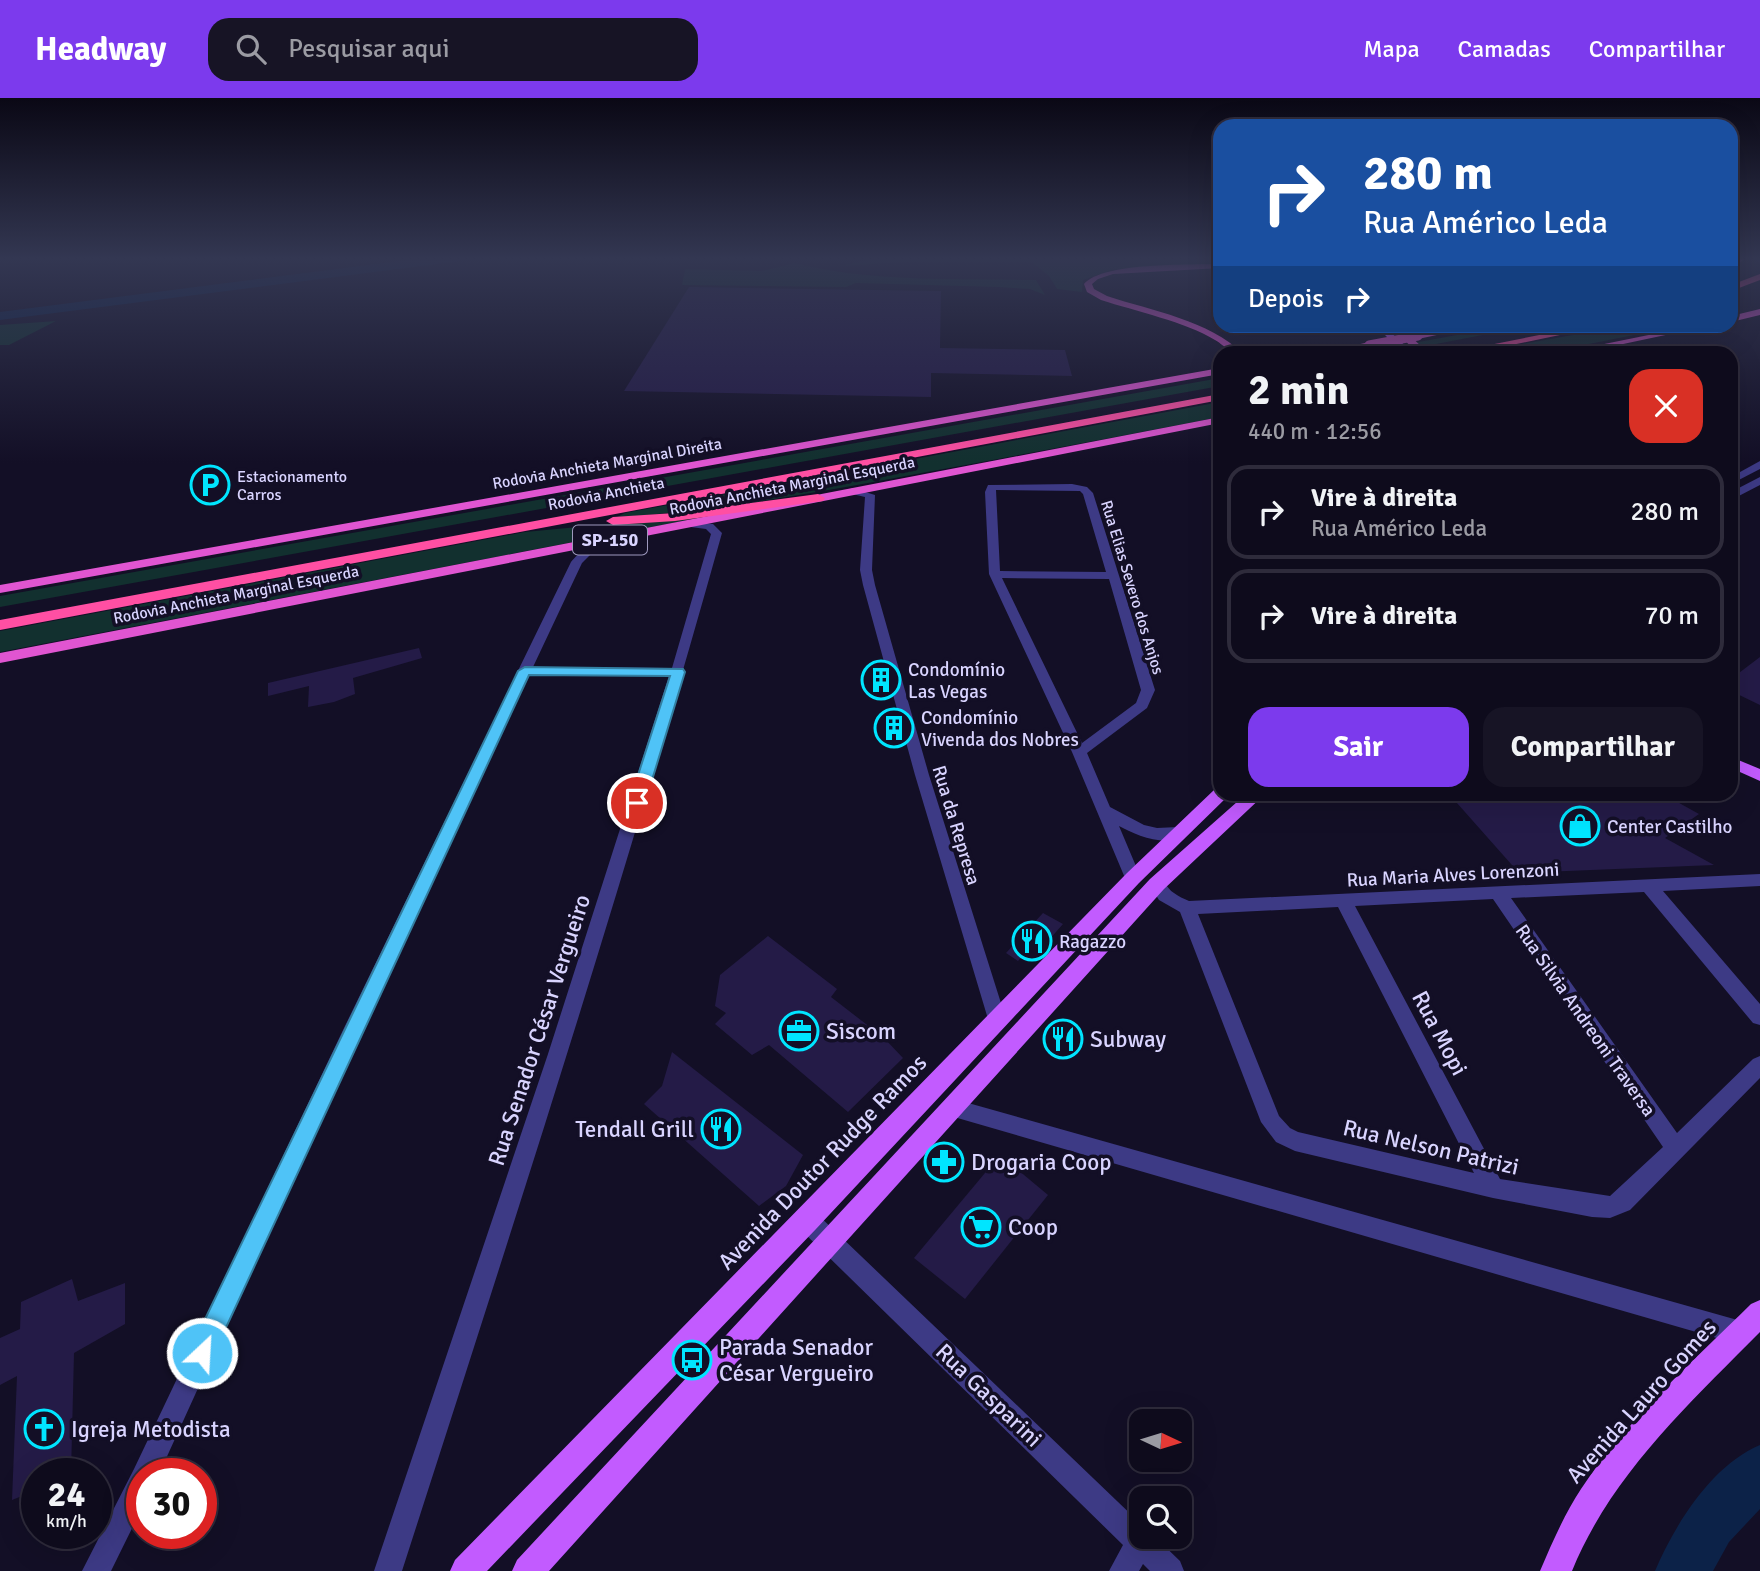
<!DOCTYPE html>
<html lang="pt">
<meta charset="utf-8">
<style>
body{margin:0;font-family:Signika,sans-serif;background:#171425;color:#f1f3f6;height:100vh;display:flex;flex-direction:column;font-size:26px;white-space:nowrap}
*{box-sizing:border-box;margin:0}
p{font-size:23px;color:#9b9ba3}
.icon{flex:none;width:38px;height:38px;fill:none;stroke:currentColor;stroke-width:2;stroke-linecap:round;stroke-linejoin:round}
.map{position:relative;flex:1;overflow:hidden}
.panel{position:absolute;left:1213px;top:248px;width:525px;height:455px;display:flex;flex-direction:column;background:#0e0b1c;border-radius:21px;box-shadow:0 7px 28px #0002,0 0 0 2px #2e2b3b}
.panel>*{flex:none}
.top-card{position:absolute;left:1213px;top:21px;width:525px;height:214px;border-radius:21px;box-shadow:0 7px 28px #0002,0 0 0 2px #2e2b3b;background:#1a4fa0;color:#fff;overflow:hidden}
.needle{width:46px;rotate:94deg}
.controls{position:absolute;left:1129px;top:1311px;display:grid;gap:14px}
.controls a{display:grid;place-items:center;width:63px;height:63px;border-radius:14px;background:#0e0b1c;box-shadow:0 7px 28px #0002,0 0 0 2px #2e2b3b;font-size:35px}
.speed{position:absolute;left:21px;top:1360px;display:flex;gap:14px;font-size:35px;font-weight:700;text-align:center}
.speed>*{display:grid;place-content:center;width:91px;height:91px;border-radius:50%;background:#0e0b1c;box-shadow:0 7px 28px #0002,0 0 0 2px #2e2b3b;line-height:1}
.speed small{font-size:18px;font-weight:400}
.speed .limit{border:10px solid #d22;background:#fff;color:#111}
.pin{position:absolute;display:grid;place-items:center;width:60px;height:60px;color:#fff;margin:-30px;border:4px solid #fff;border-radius:50%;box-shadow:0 2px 7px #0007}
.me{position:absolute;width:77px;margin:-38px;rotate:25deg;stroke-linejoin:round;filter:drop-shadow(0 0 5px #0008)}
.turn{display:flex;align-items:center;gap:24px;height:147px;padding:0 35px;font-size:32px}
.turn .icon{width:91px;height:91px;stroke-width:2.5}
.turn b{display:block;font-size:49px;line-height:60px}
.then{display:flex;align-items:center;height:66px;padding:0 35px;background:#0003;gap:14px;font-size:26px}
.round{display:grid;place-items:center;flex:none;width:74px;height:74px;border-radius:21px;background:#171425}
.head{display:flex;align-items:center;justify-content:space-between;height:119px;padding:0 35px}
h1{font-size:42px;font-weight:700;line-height:52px}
.primary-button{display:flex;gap:14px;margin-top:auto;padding:14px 35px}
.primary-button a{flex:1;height:80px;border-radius:21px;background:#7c3aed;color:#fff;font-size:28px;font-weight:700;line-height:80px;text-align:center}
.primary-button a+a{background:#171425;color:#f1f3f6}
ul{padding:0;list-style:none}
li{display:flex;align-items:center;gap:21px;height:94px;margin:0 14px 10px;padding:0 21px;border:4px solid #2e2b3b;border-radius:21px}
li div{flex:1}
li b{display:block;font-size:26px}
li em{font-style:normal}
header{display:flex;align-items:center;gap:42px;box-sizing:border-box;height:98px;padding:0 35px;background:#7c3aed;color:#fff}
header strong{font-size:33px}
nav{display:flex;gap:38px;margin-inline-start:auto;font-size:24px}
.search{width:490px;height:63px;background:#171425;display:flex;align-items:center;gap:18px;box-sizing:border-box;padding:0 24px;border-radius:21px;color:#9b9ba3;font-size:26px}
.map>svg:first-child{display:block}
</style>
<header>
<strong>Headway</strong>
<div class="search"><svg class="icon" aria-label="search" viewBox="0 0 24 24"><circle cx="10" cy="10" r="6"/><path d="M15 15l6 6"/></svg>Pesquisar aqui</div>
<nav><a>Mapa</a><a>Camadas</a><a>Compartilhar</a></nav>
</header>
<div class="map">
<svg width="1760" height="1473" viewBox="0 0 1760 1473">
<rect width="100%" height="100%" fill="#130f26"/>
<g fill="#12302f">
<path d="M 878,159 L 1220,159 L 1220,166 L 1111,172 L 1083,182 L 1082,194 L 1057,191 L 1049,178 L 1032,164 L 902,164 L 842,168 Z"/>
<path d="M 795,165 C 873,185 956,180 1036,182 L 1045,197 L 1030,191 L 998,189 L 856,185 L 846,189 L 682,187 L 685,171 L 762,173 Z"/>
<path d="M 56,223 L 9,247 L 0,247 L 0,227 Z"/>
<path d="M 1507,228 L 1528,228 L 1390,255 L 1352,256 Z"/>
<path d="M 1623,228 L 1679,228 L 1544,255 L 1472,255 Z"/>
<path d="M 1220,280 L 1220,288 L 0,509 L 0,498 Z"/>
<path d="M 1220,304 L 1220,319 C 1122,338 1025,356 927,374 C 824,393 722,413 617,419 L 625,415 Z"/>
<path d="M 725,415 L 0,554 L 0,533 L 525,434 Z"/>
</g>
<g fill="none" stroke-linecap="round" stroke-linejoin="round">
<g fill="#0c2248" fill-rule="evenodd">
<path d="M 430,159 L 466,159 L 460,163 L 0,222 L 0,214 Z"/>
<path d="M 1746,159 L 1760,159 L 1760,164 L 1748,162 Z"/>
<path d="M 1760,1347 L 1760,1411 L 1729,1444 L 1713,1473 L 1655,1473 C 1675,1426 1712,1367 1760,1347 Z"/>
</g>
</g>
<g fill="#241b47">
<path d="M 689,189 L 941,193 L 940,250 L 1065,252 L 1072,278 L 931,275 L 931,299 L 624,293 Z"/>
<path d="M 419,550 L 422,560 L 353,580 L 355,596 L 334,604 L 308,609 L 309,588 L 268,598 L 268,585 Z"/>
<path d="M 1760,559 L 1760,607 L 1731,593 L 1731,581 Z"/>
<path d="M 1449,696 L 1663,696 L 1699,716 L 1665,740 L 1714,767 L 1519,775 Z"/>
<path d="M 1043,815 L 1063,826 L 1033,860 L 1025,855 L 1018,863 L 1006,855 Z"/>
<path d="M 768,838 L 837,891 L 831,899 L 884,940 L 903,960 L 848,1014 L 769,947 L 752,957 L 715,926 L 726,915 L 715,908 L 720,877 Z"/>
<path d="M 672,954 L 803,1057 L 786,1088 L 759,1108 L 644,1006 L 662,988 Z"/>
<path d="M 1000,1057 L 1048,1097 L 965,1201 L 914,1160 Z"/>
<path d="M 72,1181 L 78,1203 L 125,1185 L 125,1226 L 74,1255 L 71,1376 L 37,1376 L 37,1392 L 12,1402 L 17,1278 L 0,1287 L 0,1240 L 20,1231 L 21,1204 Z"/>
</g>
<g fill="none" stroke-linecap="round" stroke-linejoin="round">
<g fill="#3d3a85" fill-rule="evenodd">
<path d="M 1072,386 L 1087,389 L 1093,395 L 1155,592 L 1147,610 L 1087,655 L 1110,709 L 1144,727 L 1157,730 L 1178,729 L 1186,735 C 1171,752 1135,737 1119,728 L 1141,780 L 1139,784 L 1127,784 L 1125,780 L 1072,654 L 989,476 L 985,394 L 988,387 ZM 996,392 L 1080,393 L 1083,396 L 1106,474 L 1000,473 ZM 1002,480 L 1109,481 L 1141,592 L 1136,605 L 1082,645 Z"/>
<path d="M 852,390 L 875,397 L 872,472 L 875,487 L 929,677 L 1006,921 L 1004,927 L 997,929 L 990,927 L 988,921 L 915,677 L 863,487 L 860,472 L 865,399 L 848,395 L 847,393 Z"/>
<path d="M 687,423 L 713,426 L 722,435 C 625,783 513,1128 402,1473 L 374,1473 L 548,956 L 669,578 L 529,577 L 362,930 L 159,1376 L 142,1376 L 142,1410 L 111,1473 L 82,1473 L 134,1371 L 344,930 L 571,464 C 580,454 602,433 615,442 L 593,454 L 582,465 L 533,569 L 672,570 L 711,436 L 706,431 L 683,428 L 683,424 Z"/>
<path d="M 1760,776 L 1760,788 L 1663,793 L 1760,906 L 1760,927 L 1753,925 L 1644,794 L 1511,800 L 1677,1035 L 1753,961 L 1760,958 L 1760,980 L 1630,1112 L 1610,1120 L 1592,1119 L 1493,1100 L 1295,1053 L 1276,1044 L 1261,1024 L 1180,814 L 1159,802 L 1149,786 L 1151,782 C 1165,777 1164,789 1174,795 C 1178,798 1184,801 1189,803 ZM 1493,801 L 1663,1049 L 1610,1098 L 1500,1081 L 1355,808 ZM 1338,809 L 1474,1075 L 1298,1034 L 1290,1030 L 1279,1018 L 1198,816 Z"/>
<path d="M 954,1001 L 1741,1223 L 1749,1227 L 1753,1235 L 1749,1243 L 1741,1247 L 954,1019 L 947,1017 L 944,1010 L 947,1003 Z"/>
<path d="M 807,1111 L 815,1114 L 1141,1426 L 1141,1438 L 1154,1438 L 1180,1463 L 1184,1473 L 1150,1473 L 1143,1466 L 1139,1473 L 1109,1473 L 1123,1447 L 799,1130 L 796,1122 L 799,1114 Z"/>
</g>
<g fill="#3d3a85" fill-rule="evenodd">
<path d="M 1760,363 L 1760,371 L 1731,386 L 1731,379 Z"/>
<path d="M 1760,379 L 1760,387 L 1731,402 L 1731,394 Z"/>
</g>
<g fill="#c25bff" fill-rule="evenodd">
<path d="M 1376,228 L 1384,228 L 1414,256 L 1404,256 Z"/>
<path d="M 1731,659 L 1760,671 L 1760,683 L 1731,670 Z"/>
<path d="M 1220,690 L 1220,696 L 1228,696 L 1226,700 L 1139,785 L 816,1131 L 487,1473 L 450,1473 L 455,1462 L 1127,775 L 1214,692 Z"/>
<path d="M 1246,696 L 1265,696 L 1164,791 L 549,1473 L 512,1473 L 517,1462 L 1150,781 Z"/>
<path d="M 1760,1202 L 1760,1234 C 1689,1306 1611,1377 1572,1473 L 1540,1473 C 1552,1445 1564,1417 1581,1391 C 1627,1322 1692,1264 1751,1206 Z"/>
</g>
<g fill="#e055d1" fill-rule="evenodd">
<path d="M 1739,159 L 1748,159 L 1731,170 L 1731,165 Z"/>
<path d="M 1220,166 L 1220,170 L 1113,176 L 1098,181 L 1092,186 L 1094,191 L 1107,198 C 1152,213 1209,222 1243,256 C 1229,256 1227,249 1215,242 C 1186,224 1135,213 1101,202 L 1087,194 L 1084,186 C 1103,164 1189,167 1220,166 Z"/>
<path d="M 1760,211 L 1760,217 L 1731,224 L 1731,218 Z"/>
<path d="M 1391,228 L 1400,228 L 1425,252 L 1426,256 L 1418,256 Z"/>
<path d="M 1462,228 L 1479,228 L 1418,241 L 1413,238 Z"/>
<path d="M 1693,228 L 1708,228 L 1576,256 L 1555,256 Z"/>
<path d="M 1369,244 L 1374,247 L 1372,249 L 1339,256 L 1318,256 Z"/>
<path d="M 1220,270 L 1220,276 L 0,495 L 0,487 Z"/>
<path d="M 1220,319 L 1220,325 L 0,565 L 0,555 Z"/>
</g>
<g fill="#ff4fa3" fill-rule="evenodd">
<path d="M 1760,176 L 1760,182 L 1731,193 L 1731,187 Z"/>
<path d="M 1585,228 L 1603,228 L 1468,256 L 1444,256 Z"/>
<path d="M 1220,296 L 1220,302 L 0,532 L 0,522 Z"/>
<path d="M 818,396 L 825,400 L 823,403 L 675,423 L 613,427 L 606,423 L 613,419 L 675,415 Z"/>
</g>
<path stroke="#e055d1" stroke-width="9" d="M 1369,247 L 1418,238"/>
<path stroke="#ff4fa3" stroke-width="10" d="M 1415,256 L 1436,251"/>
</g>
<linearGradient id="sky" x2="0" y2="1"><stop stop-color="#0a0815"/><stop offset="0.44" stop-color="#333752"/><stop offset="1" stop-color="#333752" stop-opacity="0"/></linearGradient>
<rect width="1760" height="365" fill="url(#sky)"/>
<path fill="#4fc3f7" stroke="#337fa1" stroke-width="2" d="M 525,569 L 683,571 L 685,574 L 645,705 L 637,710 L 629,705 L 670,578 L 529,577 L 210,1264 L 202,1267 L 193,1264 L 189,1255 L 193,1246 L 518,573 Z"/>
<defs>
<symbol id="parking-ring" viewBox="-11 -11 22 22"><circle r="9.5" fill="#130f26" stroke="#00e5ff" stroke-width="1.5"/><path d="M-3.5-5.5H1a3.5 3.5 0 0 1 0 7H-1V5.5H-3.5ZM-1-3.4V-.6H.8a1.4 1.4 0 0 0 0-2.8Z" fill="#00e5ff"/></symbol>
<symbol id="building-ring" viewBox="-11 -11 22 22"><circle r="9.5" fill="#130f26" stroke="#00e5ff" stroke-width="1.5"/><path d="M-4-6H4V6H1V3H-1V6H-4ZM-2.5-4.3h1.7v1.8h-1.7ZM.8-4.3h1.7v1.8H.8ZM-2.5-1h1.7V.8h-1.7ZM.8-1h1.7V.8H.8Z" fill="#00e5ff"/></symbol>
<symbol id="shop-ring" viewBox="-11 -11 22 22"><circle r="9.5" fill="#130f26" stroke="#00e5ff" stroke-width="1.5"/><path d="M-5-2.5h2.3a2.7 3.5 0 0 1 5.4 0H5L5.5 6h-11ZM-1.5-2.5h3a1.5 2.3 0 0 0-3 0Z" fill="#00e5ff"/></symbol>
<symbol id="restaurant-ring" viewBox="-11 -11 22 22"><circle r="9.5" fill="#130f26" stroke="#00e5ff" stroke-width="1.5"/><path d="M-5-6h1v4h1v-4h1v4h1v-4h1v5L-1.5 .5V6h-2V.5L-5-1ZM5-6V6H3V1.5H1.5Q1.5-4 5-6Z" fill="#00e5ff"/></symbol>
<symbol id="office-ring" viewBox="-11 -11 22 22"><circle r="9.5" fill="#130f26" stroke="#00e5ff" stroke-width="1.5"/><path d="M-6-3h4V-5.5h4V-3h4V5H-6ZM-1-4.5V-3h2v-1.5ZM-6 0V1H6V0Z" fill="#00e5ff"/></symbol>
<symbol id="pharmacy-ring" viewBox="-11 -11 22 22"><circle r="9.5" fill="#130f26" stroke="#00e5ff" stroke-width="1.5"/><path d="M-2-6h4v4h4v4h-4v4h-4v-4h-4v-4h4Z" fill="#00e5ff"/></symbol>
<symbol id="supermarket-ring" viewBox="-11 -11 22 22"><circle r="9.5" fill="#130f26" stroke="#00e5ff" stroke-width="1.5"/><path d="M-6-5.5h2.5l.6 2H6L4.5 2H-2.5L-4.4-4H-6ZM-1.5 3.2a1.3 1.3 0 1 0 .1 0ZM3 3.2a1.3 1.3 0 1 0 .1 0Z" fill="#00e5ff"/></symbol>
<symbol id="bus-ring" viewBox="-11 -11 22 22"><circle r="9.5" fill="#130f26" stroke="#00e5ff" stroke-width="1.5"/><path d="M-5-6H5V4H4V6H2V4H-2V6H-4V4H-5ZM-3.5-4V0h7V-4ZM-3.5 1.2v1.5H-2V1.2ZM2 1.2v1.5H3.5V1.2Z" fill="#00e5ff"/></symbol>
<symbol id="church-ring" viewBox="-11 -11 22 22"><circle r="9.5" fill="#130f26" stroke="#00e5ff" stroke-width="1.5"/><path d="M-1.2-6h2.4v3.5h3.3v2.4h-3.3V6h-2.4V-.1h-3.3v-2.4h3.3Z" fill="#00e5ff"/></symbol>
</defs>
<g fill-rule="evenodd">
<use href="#parking-ring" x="188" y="365" width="44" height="44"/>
<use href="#building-ring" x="859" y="560" width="44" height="44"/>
<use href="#building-ring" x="872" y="608" width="44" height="44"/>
<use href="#shop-ring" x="1558" y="706" width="44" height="44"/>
<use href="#restaurant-ring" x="1010" y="821" width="44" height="44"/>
<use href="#office-ring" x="777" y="911" width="44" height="44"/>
<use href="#restaurant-ring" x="1041" y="919" width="44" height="44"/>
<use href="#restaurant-ring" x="699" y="1009" width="44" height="44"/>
<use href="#pharmacy-ring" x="922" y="1042" width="44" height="44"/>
<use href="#supermarket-ring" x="959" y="1107" width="44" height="44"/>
<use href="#bus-ring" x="670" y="1240" width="44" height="44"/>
<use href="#church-ring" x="22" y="1309" width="44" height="44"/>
</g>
<g text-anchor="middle" stroke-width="7" stroke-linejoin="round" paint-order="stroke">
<g font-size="16" fill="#d9d4ff" stroke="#130f26">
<text transform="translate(607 365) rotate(-10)" y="6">Rodovia Anchieta Marginal Direita</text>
<text transform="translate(792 387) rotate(-11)" y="6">Rodovia Anchieta Marginal Esquerda</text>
<text transform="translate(606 395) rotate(-11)" y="6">Rodovia Anchieta</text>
<text transform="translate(1133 489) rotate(73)" y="6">Rua Elias Severo dos Anjos</text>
<text transform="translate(236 496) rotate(-11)" y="6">Rodovia Anchieta Marginal Esquerda</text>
</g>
<g font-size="16" fill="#d9d4ff" stroke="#130f26" text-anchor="start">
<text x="237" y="384">Estacionamento<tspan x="237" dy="18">Carros</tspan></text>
</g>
<rect fill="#130f26" stroke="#9e99be" stroke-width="2" x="573" y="427.5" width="74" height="29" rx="5"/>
<g font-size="18" font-weight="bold" fill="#d9d4ff">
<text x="610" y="448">SP-150</text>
</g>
<g font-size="19" fill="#d9d4ff" stroke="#130f26" text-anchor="start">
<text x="908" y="578">Condomínio<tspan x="908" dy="22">Las Vegas</tspan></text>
<text x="921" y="626">Condomínio<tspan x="921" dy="22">Vivenda dos Nobres</tspan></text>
<text x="1607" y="735">Center Castilho</text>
<text x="1059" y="850">Ragazzo</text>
</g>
<g font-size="19" fill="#d9d4ff" stroke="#130f26">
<text transform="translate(957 727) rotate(73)" y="7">Rua da Represa</text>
<text transform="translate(1453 776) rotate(-3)" y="7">Rua Maria Alves Lorenzoni</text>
<text transform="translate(1586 922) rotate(55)" y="7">Rua Silvia Andreoni Traversa</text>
</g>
<g font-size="23" fill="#d9d4ff" stroke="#130f26">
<text transform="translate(539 932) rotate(-72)" y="8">Rua Senador César Vergueiro</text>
<text transform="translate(1440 935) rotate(62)" y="8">Rua Mopi</text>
<text transform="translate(1431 1049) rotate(13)" y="8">Rua Nelson Patrizi</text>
<text transform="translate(822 1064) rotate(-46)" y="8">Avenida Doutor Rudge Ramos</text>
<text transform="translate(989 1297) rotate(44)" y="8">Rua Gasparini</text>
<text transform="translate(1641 1303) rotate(-48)" y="8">Avenida Lauro Gomes</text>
</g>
<g font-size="23" fill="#d9d4ff" stroke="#130f26" text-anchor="start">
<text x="826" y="941">Siscom</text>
<text x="1090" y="949">Subway</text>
<text x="694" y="1039" text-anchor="end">Tendall Grill</text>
<text x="971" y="1072">Drogaria Coop</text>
<text x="1008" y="1137">Coop</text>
<text x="719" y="1257">Parada Senador<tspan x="719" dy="26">César Vergueiro</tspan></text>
<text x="71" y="1339">Igreja Metodista</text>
</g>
</g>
</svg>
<div class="controls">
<a><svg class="needle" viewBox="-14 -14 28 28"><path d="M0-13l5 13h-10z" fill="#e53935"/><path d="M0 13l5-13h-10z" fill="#9b9ba3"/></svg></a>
<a><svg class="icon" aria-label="search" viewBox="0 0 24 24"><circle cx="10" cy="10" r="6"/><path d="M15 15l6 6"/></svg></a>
</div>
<div class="speed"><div>24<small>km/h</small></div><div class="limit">30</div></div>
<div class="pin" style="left:637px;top:705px;background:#d93025"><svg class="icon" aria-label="arrive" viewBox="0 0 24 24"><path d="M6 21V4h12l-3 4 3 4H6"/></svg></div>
<svg class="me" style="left:202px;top:1255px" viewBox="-20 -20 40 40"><circle r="17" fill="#4fc3f7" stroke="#fff" stroke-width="3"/><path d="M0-11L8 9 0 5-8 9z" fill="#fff"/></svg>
<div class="top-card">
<div class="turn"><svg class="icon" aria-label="right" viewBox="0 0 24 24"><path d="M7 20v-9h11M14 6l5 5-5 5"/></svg><div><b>280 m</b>Rua Américo Leda</div></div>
<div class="then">Depois<svg class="icon" aria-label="right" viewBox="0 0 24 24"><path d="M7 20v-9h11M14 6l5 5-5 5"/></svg></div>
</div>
<section class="panel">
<div class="head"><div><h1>2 min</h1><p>440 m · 12:56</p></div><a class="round" style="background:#d93025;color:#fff"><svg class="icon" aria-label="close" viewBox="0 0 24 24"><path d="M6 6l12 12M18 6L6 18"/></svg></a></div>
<ul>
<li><svg class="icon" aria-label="right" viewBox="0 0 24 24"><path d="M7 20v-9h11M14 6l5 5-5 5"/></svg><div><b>Vire à direita</b><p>Rua Américo Leda</p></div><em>280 m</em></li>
<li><svg class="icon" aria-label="right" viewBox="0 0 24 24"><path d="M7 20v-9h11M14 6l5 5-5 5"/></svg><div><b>Vire à direita</b></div><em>70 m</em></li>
</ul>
<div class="primary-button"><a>Sair</a><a>Compartilhar</a></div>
</section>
</div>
